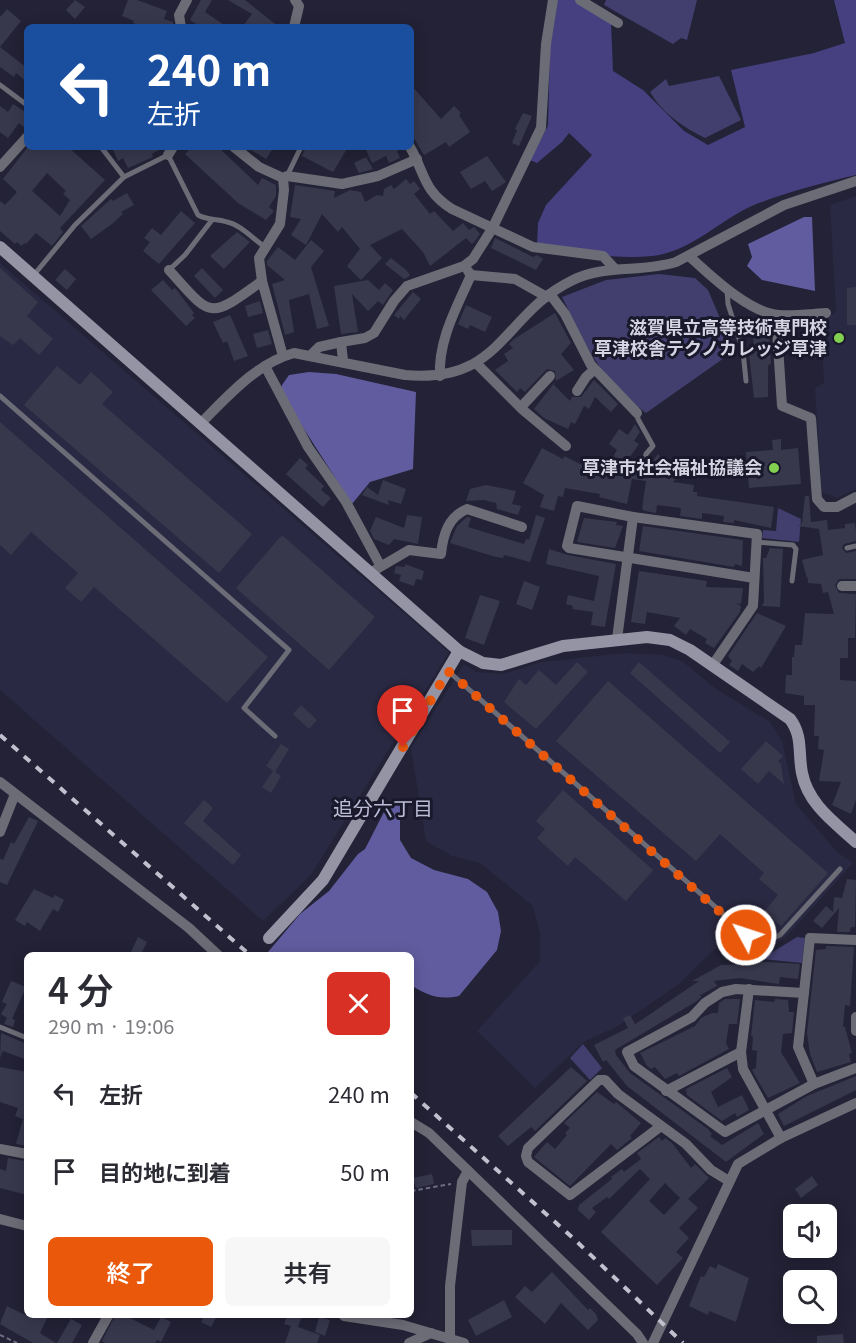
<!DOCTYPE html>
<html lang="ja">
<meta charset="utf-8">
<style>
body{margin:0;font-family:Georgia,"Noto Sans JP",serif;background:#f7f7f7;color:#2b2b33;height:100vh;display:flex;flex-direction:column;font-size:22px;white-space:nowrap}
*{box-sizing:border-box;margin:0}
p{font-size:20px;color:#7c7c81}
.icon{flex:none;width:33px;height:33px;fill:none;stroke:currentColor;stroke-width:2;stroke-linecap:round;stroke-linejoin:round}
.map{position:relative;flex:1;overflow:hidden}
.drawer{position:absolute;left:24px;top:952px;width:390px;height:366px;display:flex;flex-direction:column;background:#fff;border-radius:9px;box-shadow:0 3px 15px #0003}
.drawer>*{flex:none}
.top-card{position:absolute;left:24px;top:24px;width:390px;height:126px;border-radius:9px;box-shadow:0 3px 15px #0003;background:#1a4fa0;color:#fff;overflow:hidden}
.tools{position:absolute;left:783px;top:1204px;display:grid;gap:12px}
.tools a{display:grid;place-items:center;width:54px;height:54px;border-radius:9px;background:#fff;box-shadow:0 3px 15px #0003;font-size:30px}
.pin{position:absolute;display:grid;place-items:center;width:51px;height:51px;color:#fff;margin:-62px -26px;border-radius:50% 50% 50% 0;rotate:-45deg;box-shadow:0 0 6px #0007}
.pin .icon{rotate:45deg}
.me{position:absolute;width:66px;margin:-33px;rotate:310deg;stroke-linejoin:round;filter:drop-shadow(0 0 4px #0008)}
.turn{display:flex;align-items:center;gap:21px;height:126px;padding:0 24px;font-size:27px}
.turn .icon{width:78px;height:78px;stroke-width:2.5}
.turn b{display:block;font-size:42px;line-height:51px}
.round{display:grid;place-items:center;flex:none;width:63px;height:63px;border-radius:9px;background:#f7f7f7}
.headline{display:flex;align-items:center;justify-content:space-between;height:102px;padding:0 24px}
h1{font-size:36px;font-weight:600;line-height:45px}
.action{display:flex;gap:12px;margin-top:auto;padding:12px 24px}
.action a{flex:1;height:69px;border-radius:9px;background:#ea580c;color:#fff;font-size:24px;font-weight:600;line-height:69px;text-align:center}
.action a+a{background:#f7f7f7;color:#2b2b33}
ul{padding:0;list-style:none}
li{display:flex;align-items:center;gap:18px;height:78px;padding:0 24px}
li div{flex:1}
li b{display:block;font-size:22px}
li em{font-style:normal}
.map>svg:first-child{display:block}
</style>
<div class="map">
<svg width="856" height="1343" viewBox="0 0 856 1343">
<rect width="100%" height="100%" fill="#232236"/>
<g fill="#2a2943">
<path d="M 856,196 L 856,489 L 837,498 L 822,492 L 815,388 L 824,383 L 821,323 L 836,312 L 830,205 Z"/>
<path d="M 0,263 L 449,652 L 311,875 L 263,921 L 0,690 Z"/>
<path d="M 625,653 L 663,655 L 682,661 L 715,688 L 770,722 L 782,741 L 796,804 L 837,852 L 853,863 L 786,937 L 772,946 L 738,958 L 718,946 L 679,984 L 618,1026 L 584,1042 L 535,1088 L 477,1031 L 540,961 L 540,934 L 533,906 L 480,863 L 452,856 L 426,841 L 411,748 L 464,664 L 476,672 L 503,674 L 542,662 Z"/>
</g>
<g fill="#423e6e">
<path d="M 606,0 L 697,0 L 687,40 L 681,38 L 673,44 L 604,5 Z"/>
<path d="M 719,76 L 741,120 L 705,138 C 683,127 662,113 650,92 L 666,79 L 669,86 Z"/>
<path d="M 659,274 L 695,278 L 708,290 L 734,351 L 646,413 C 598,376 588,349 562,297 L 606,280 Z"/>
<path d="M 778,508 L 801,519 L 799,542 L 762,538 L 763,530 L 776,531 Z"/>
<path d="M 797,937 L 805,938 L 802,963 L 761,959 Z"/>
<path d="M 583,1044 L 602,1068 L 590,1080 L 570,1058 Z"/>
</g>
<path fill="#464080" d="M 558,0 L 575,0 L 611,23 L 613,71 L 643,90 L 684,131 L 708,145 L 745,127 L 731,70 L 814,53 L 845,43 L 834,0 L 856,0 L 856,175 C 822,183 787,192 754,205 C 719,220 691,252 652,256 C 614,260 575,251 537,247 L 538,223 L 546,205 L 592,155 L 569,133 L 562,142 L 537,163 L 530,160 L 548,126 L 550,48 Z"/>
<g fill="#615c9f">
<path d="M 804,217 L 812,217 L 815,291 L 762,280 L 747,266 L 752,257 L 748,244 Z"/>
<path d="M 309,372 L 336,374 L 416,392 L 413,469 L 370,482 L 352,504 L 281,393 L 282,385 L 289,375 Z"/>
<path d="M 400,803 L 400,840 L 411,858 L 434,870 L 468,879 L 487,892 L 498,912 L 501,931 L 497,950 L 459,996 C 439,1000 428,996 411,985 L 411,956 L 272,956 L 268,952 L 300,914 L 329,891 L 358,854 L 365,849 L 384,812 Z"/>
</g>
<g fill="#38384d" fill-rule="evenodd">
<path d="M 75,0 L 85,7 L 75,19 L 66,10 Z"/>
<path d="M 128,0 L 137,0 L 167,11 L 164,19 L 173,22 L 173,27 L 144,27 L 133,23 L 134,21 L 122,16 Z"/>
<path d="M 201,0 L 212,0 L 205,12 L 227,27 L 201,27 L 190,20 Z"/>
<path d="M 228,0 L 245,0 L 279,27 L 242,27 L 252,14 Z"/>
<path d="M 7,9 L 21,21 L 0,47 L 0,17 Z"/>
<path d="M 0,47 L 27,68 L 27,82 L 16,73 L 14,77 L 0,67 Z"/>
<path d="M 411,85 L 441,119 L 454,106 L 461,113 L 459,115 L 470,132 L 449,147 L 446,142 L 424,155 L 411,133 Z"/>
<path d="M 13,104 L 27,113 L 27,122 L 24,127 L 19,123 L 8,138 L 0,132 L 0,106 L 8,112 Z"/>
<path d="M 523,113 L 532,116 L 519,146 L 512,143 L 517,130 L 515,129 Z"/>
<path d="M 28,147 L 68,147 L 105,180 L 60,228 L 63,232 L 52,246 L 36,233 L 26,244 L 24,243 L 22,246 L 17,242 L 15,244 L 0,231 L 0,201 L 5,205 L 17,192 L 3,179 ZM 47,173 L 66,191 L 63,194 L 70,200 L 60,216 L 32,191 Z"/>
<path d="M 112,147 L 164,147 L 152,154 L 153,157 L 128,168 L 123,158 L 118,161 Z"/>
<path d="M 192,147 L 218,147 L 258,185 L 262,178 L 276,185 L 276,196 L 269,207 L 274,211 L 266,220 L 238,203 L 185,154 Z"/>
<path d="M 246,147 L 274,147 L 266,159 Z"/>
<path d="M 306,147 L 348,147 L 333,172 L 302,156 Z"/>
<path d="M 371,147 L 403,147 L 403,148 L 397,151 L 400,158 L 389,163 L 386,156 L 372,163 L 366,150 Z"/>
<path d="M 487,156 L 506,182 L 492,191 L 485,181 L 471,189 L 460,172 Z"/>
<path d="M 366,157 L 373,169 L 359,173 L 354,163 Z"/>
<path d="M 406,179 L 410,184 L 414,181 L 420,189 L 414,194 L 430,214 L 434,211 L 453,231 L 463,223 L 469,230 L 474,227 L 480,234 L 475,241 L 472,244 L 466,238 L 430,266 L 423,252 L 402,229 L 370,245 L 382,258 L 361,280 L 347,266 L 360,249 L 342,227 L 338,232 L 322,214 L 306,245 L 291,235 L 301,219 L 290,217 L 295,185 L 335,191 L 334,198 L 350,190 L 361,192 L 365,202 L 377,195 L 383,196 L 384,189 L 391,185 L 394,189 Z"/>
<path d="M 127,193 L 134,205 L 121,212 L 123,214 L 112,224 L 91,239 L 81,226 L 111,199 L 113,201 Z"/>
<path d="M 181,211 L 195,223 L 159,264 L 143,251 L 150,242 L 144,238 L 152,228 L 161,235 Z"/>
<path d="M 237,232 L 250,242 L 224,269 L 210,256 Z"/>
<path d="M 495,238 L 533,257 L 537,255 L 543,259 L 536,270 L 491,248 Z"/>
<path d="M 311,240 L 324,251 L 311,267 L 329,326 L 317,329 L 309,294 L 289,300 L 294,332 L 285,335 L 272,284 L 285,280 L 267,265 L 267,261 L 278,247 L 295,260 Z"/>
<path d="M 391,258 L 406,270 L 410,275 L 407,278 L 404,279 L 385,264 Z"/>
<path d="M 0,268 L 38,302 L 27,316 L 53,339 L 39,355 L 20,338 L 13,345 L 0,336 Z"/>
<path d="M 202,268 L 223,290 L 215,298 L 194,276 Z"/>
<path d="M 65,269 L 76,279 L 67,290 L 55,280 Z"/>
<path d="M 163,280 L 172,290 L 175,288 L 194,313 L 192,315 L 195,318 L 186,326 L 151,290 Z"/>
<path d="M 368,280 L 379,290 L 385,283 L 393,290 L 383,305 L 378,301 L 368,311 L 352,294 L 358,332 L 341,334 L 334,286 Z"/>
<path d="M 856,287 L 856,325 L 847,325 L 847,288 Z"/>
<path d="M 413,292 L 421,299 L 404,320 L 400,316 L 399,319 L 394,315 Z"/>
<path d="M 260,301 L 263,313 L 248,317 L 245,306 Z"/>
<path d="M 466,305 L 492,317 L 485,332 L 470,325 L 468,329 L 458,324 Z"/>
<path d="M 555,313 L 571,343 L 561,354 L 574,370 L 556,381 L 555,371 L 547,369 L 525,392 L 520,388 L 517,392 L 495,370 L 508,361 L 504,354 L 513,348 L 509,344 L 514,339 Z"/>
<path d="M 230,315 L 248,356 L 234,361 L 227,341 L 223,343 L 213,322 Z"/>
<path d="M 747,318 L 766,321 L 764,335 L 769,335 L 771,364 L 768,365 L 768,397 L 754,398 L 749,354 L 755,353 L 752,330 L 745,329 Z"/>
<path d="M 268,330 L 272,344 L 257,348 L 253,334 Z"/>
<path d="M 817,340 L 819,352 L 791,354 L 791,343 Z"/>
<path d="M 57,366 L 80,385 L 91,372 L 113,392 L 102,404 L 252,534 L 219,573 L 24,405 Z"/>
<path d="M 594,380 L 618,404 L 611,412 L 595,397 L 589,409 L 584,406 L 575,424 L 571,422 L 568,429 L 544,418 L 534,409 L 555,382 L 554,385 L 570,401 L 572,397 L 581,397 Z"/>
<path d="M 0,422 L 268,657 L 227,703 L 94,587 L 81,602 L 65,588 L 78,573 L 31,532 L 11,555 L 0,545 Z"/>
<path d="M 635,424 L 640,432 L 634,441 L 639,444 L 627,461 L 639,473 L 647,469 L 658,454 L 680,475 L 673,482 L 694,485 L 693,492 L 697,492 L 697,496 L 774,507 L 771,528 L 734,520 L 734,523 L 723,522 L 724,516 L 702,513 L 702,519 L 680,516 L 681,508 L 657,505 L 656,513 L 645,511 L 642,509 L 646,481 L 632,479 L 627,504 L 599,497 L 600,494 L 565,488 L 563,497 L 558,496 L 554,511 L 540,507 L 544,495 L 523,483 L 542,448 L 563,459 L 564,456 L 588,468 L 594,458 L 608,465 L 617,450 L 609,444 L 619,429 L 628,435 Z"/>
<path d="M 781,439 L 781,450 L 798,448 L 801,484 L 749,488 L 746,452 L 773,450 L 772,440 Z"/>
<path d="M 300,458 L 308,465 L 305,468 L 324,486 L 321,490 L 331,498 L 323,507 L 286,474 Z"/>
<path d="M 383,480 L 406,489 L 401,504 L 388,500 L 389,505 L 362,495 L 367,487 L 378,495 Z"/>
<path d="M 486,485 L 516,491 L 512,504 L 521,506 L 518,515 L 497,509 L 496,503 L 484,500 L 466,501 L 470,489 Z"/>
<path d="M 805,496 L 809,496 L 811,522 L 827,520 L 828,530 L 845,528 L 845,524 L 855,523 L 856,531 L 856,541 L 844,544 L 842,548 L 846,553 L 856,551 L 856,579 L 839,579 L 835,585 L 839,593 L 856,594 L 855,638 L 848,638 L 848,658 L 840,658 L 840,680 L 856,681 L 856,800 L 851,814 L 832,805 L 841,782 L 819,781 L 824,750 L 818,749 L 819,736 L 814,736 L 815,705 L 804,705 L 804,696 L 785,693 L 786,675 L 792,675 L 792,657 L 794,657 L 795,645 L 802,645 L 805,613 L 834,614 L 828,592 L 823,593 L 821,584 L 808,583 L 808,576 L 807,579 L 802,560 L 823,555 L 819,529 L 798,526 L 802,523 Z"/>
<path d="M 407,515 L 422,517 L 418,544 L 394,539 L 389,545 L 374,539 L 370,531 L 376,517 L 404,528 Z"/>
<path d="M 536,515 L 545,518 L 530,562 L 504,555 L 503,558 L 496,557 L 450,543 L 457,526 L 467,517 L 471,518 L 468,527 L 524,544 L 526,539 L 529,540 Z"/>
<path d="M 584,518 L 617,522 L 616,525 L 623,526 L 615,548 L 577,542 Z"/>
<path d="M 643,526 L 743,540 L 742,566 L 735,564 L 734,567 L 639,551 Z"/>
<path d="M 282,535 L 375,617 L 329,670 L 236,588 Z"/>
<path d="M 770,548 L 783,549 L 780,607 L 762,606 L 764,602 L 763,558 L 766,558 Z"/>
<path d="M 549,549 L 568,555 L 616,564 L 605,627 L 591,625 L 593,612 L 572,609 L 573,606 L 566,604 L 568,595 L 594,601 L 599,576 L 546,564 Z"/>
<path d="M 405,564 L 424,571 L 422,580 L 416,579 L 414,586 L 399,581 L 401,575 L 394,573 L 396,566 L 405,567 Z"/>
<path d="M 639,571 L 707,581 L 706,587 L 743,588 L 741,604 L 736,603 L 741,606 L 740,612 L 714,648 L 705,643 L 707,639 L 690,629 L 686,635 L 674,626 L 680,618 L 647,612 L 645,624 L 631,622 Z"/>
<path d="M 524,581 L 540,587 L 532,610 L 516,604 Z"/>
<path d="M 480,595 L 500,601 L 484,645 L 465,638 Z"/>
<path d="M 757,613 L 786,626 L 761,668 L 759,666 L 753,672 L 742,664 L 738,671 L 729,665 L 732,661 L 728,656 Z"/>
<path d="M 577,662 L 588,672 L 536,729 L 504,702 L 519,679 L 526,685 L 539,670 L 556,685 Z"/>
<path d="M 639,662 L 730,742 L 720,753 L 630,673 Z"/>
<path d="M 608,681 L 828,873 L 781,926 L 764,912 L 778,895 L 759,879 L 764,873 L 720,834 L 696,861 L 556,741 Z"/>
<path d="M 301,705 L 317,720 L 309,729 L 293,714 Z"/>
<path d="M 766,741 L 783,756 L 778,761 L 781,764 L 784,784 L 769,771 L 758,784 L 741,769 Z"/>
<path d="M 281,744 L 289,749 L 275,772 L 281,776 L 271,793 L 262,787 L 273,771 L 275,772 L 266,766 Z"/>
<path d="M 563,790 L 653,870 L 626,901 L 575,857 L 568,866 L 537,838 L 545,829 L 536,821 Z"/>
<path d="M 204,800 L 213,808 L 203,821 L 241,855 L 233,865 L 184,823 Z"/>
<path d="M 29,817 L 38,821 L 7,885 L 0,882 L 0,859 L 3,860 L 11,842 L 14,844 Z"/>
<path d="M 847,879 L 856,880 L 855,927 L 851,927 L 850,932 L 837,932 L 839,908 L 822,928 L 813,921 L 826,906 L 833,912 L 834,897 L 842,898 Z"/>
<path d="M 34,889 L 53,898 L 55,895 L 64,900 L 58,912 L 53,909 L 40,931 L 27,922 L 25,926 L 15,920 Z"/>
<path d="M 138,937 L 147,942 L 140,956 L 129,956 Z"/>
<path d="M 826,946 L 854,947 L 850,1006 L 845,1005 L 843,1027 L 845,1027 L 852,1053 L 849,1054 L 851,1062 L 817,1072 L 810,1054 L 807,1033 L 816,950 L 826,949 Z"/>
<path d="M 751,961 L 800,964 L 798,979 L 780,977 L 779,984 L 740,978 L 714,981 L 717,986 L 699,996 L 702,996 L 697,1001 L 615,1050 L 616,1055 L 630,1073 L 708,1129 L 712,1134 L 710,1136 L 722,1145 L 758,1123 L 764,1134 L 726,1162 L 627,1086 L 606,1060 L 603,1062 L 594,1045 L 628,1028 L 623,1018 L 630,1015 L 635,1024 L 637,1023 L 699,981 L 692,981 L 721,965 L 754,964 Z"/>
<path d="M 11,981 L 26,987 L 12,1019 L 15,1020 L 13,1027 L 4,1024 L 7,1018 L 1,1014 L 7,1004 L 2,1002 Z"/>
<path d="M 725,999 L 740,999 L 737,1024 L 729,1024 L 726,1043 L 729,1049 L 679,1076 L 677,1073 L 665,1079 L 655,1067 L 651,1069 L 647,1066 L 640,1053 L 695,1026 L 701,1018 L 712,1013 L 718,1013 L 719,1003 Z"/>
<path d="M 775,999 L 788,1000 L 789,1012 L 794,1012 L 792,1033 L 783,1034 L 781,1052 L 800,1083 L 768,1098 L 752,1070 L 756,1068 L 757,1051 L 752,1050 L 753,1037 L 751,1036 L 755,1000 L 774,1002 Z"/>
<path d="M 1,1033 L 27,1044 L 27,1060 L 3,1051 L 0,1058 Z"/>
<path d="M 0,1067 L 27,1072 L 27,1146 L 16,1144 L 23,1119 L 15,1116 L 18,1108 L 0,1102 Z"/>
<path d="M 571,1067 L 587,1081 L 535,1131 L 531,1127 L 508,1146 L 498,1136 Z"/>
<path d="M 727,1068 L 732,1077 L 711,1092 L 718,1107 L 742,1095 L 749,1110 L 737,1117 L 735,1113 L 722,1121 L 687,1095 L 686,1089 Z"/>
<path d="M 856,1076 L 856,1090 L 784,1126 L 778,1114 L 807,1096 Z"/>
<path d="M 597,1092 L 614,1104 L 616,1102 L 641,1123 L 630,1136 L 632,1138 L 617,1150 L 611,1144 L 570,1186 L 534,1157 L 547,1142 L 555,1149 L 567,1135 L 565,1133 L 570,1128 L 564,1123 Z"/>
<path d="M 659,1137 L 662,1141 L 665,1138 L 672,1143 L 691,1168 L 695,1164 L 709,1178 L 688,1199 L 698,1208 L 679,1228 L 689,1238 L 676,1252 L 683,1258 L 657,1285 L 601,1232 L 650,1179 L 640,1169 L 609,1199 L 607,1197 L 592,1208 L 596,1212 L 589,1220 L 578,1210 L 579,1205 L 612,1179 L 611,1177 L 622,1169 L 624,1172 L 641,1159 L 637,1153 ZM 665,1183 L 680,1198 L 664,1215 L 649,1201 Z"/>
<path d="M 8,1158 L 25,1161 L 27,1195 L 0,1188 L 0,1169 L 6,1171 Z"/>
<path d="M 432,1174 L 434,1184 L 416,1188 L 413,1178 Z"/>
<path d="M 812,1176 L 818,1185 L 801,1198 L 795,1189 Z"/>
<path d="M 471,1230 L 512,1230 L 512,1245 L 472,1246 Z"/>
<path d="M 718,1264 L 749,1278 L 736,1322 L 709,1311 L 708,1315 L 689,1306 L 701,1276 L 704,1277 L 710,1266 L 716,1269 Z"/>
<path d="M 552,1272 L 588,1310 L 590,1308 L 596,1314 L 598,1320 L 588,1330 L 561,1303 L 545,1324 L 515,1297 L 525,1286 L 532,1292 Z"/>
<path d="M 504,1300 L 512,1317 L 476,1336 L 468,1320 Z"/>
<path d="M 7,1306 L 27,1316 L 48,1316 L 40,1333 L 56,1343 L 33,1343 L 0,1324 Z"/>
<path d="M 115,1316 L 126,1316 L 154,1330 L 161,1317 L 171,1322 L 161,1342 L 157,1340 L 155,1343 L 105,1343 L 102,1341 Z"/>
<path d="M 204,1316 L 217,1316 L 211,1327 L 201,1322 Z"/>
<path d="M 287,1316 L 302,1316 L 298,1327 L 320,1335 L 317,1343 L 285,1343 L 291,1326 L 284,1324 Z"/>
<path d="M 319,1317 L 330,1320 L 325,1336 L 315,1332 Z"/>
<path d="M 71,1319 L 82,1325 L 72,1343 L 57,1343 Z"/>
<path d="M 843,1334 L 844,1343 L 817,1343 L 817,1336 Z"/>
</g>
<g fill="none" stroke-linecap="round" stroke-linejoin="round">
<g stroke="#706f81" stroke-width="2" stroke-dasharray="4.5 3" stroke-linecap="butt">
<path d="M 411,1191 L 451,1184"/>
<path d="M 0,1335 L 17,1343"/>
</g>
<g stroke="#6c6c77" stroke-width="5">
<path d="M 0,85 L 27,105"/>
<path d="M 101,147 L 124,177"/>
<path d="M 287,176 L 301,147"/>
<path d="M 169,270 L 185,255 L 212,220"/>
<path d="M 33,276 L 75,225 L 124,177 L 168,155 L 198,215 C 209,221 216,218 227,222 C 241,225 253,239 265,247"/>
<path d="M 727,289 L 728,304 L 743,351 L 746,381"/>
<path d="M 0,396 L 289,650 L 244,708 L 275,736"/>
<path d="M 637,413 L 638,419 L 653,446 L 646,454 L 644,465"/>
<path d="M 756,542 L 793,545 L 796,549 L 792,581"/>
<path d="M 847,548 L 856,546"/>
<path d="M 448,671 L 753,940 L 766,941 L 780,935 L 840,869"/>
<path d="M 0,1027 L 27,1038"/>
</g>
<g stroke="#6c6c77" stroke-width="10">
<path d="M 580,0 L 618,23"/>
<path d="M 181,27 L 179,15 L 187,0"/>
<path d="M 294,27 L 299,6 L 295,0"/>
<path d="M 234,147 L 259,167 L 283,178 L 287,176 L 342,184 L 378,176 L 417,159"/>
<path d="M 410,147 C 425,173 423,191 452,209 L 533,247 L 603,256 L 615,269"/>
<path d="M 168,155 L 173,147"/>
<path d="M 0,167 L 27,137"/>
<path d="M 283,178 L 284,190 L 280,224 L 259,258 L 262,281 L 283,356"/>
<path d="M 689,256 C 710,275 749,313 779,315 C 794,316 810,314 826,313"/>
<path d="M 169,270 C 212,318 208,320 262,281"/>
<path d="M 468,271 L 471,275 L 515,279 L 547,297"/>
<path d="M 550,294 L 565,314 L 591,365 L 637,413"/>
<path d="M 776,315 L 782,406 L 811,418 L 817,499 L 824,507 L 837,507 L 856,497"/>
<path d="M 311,355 L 319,347 L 341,342"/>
<path d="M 343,361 L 341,342 L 365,338 L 374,333 L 394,301 L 407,286 L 464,266 L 473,259 L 492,229 L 541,128 L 546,44 L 553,0"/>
<path d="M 476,363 L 523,410 L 566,446"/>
<path d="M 265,366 L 308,447 L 346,502 L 380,565"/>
<path d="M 440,376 C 438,340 457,307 471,275"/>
<path d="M 577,391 L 586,377 L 594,370"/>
<path d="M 521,407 L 550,376"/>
<path d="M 202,422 C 228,396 257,363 294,353 L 405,375 C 503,384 502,314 573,280 C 605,264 642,273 676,262 L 784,205 L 856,181"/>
<path d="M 375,570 L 409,550 L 441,554 C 443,535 448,517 467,509 L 522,527"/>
<path d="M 842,586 L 856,586"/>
<path d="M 617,639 L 633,517"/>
<path d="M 712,666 L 753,606 L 757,534 L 633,517 L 577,506 L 567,546 L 569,548 L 754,578"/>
<path d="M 0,782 L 189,928 L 219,956"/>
<path d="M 0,832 L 15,794"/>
<path d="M 749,989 L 741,1052 L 743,1069 L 781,1138"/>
<path d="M 804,993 L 736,989 L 722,992 L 705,1003 L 692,1017 L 627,1052 L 634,1066 L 725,1132 L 814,1084 L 856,1068"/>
<path d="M 856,1017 L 856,1031"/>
<path d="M 814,1084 L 798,1047 L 810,938 L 856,940"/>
<path d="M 666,1091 L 741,1052"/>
<path d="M 411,1122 L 429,1133 L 637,1334 L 643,1343"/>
<path d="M 661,1126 L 570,1195 L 528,1162 L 526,1156 L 528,1148 L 599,1080 L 605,1080 L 618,1094 L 686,1144 L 711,1170 L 729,1181"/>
<path d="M 0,1149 L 27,1154"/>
<path d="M 0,1219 L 27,1226"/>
<path d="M 344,1316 L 403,1325 L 464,1343"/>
<path d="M 450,1337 L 450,1286 L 462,1182 L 468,1171"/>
<path d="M 93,1343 L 108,1316"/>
<path d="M 409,1343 L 431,1333"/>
<path d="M 653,1343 L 738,1164 L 781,1138 L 856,1103"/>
</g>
<g stroke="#9494a5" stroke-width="12">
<path d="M 0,247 L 459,651 L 483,663 L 501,665 L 563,646 L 647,637 L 670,640 L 690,650 L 790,719 C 803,736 798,753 802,773 C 808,804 834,822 856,842"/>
<path d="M 269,938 L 323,880 L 459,651"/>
</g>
<g stroke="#c0c0ce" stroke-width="4" stroke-dasharray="8 8" stroke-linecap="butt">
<path d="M 0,735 L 251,956"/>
<path d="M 411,1093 L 574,1239 L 683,1343"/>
</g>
</g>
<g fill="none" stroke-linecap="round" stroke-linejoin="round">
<path stroke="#ea580c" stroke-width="10" stroke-dasharray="0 18" d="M 403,747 L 448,671 L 746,935"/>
</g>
<g fill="#82d050" stroke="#1a192c" stroke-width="2">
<circle cx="839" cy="338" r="6"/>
<circle cx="774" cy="468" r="6"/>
</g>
<g text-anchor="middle" stroke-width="6" stroke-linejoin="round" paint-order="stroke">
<g font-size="18" font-weight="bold" fill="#d4d4e2" stroke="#1a192c" text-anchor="end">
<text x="827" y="334">滋賀県立高等技術専門校<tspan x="827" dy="21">草津校舎テクノカレッジ草津</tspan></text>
<text x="762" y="474">草津市社会福祉協議会</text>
</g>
<g font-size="20" fill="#bcbcd7" stroke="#1a192c">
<text x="383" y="816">追分六丁目</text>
</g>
</g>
</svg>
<div class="tools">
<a><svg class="icon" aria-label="sound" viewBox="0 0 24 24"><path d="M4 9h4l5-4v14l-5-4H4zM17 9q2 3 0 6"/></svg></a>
<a><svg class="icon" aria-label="search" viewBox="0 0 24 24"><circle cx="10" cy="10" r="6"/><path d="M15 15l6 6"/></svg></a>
</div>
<div class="pin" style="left:403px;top:747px;background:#d93025"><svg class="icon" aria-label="arrive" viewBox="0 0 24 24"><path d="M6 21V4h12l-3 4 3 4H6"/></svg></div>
<svg class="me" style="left:746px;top:935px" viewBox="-20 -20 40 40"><circle r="17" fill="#ea580c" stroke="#fff" stroke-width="3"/><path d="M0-11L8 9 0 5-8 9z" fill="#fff"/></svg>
<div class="top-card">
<div class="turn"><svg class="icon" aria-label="left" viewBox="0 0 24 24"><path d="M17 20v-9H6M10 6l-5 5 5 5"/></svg><div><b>240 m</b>左折</div></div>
</div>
<section class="drawer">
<div class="headline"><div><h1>4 分</h1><p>290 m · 19:06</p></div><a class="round" style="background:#d93025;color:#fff"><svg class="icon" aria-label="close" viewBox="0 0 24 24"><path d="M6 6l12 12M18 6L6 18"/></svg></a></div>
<ul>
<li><svg class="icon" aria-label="left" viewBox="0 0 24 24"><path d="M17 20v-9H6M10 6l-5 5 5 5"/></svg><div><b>左折</b></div><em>240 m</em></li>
<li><svg class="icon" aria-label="arrive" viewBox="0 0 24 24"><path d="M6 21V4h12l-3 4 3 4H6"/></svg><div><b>目的地に到着</b></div><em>50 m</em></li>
</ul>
<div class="action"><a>終了</a><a>共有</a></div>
</section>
</div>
